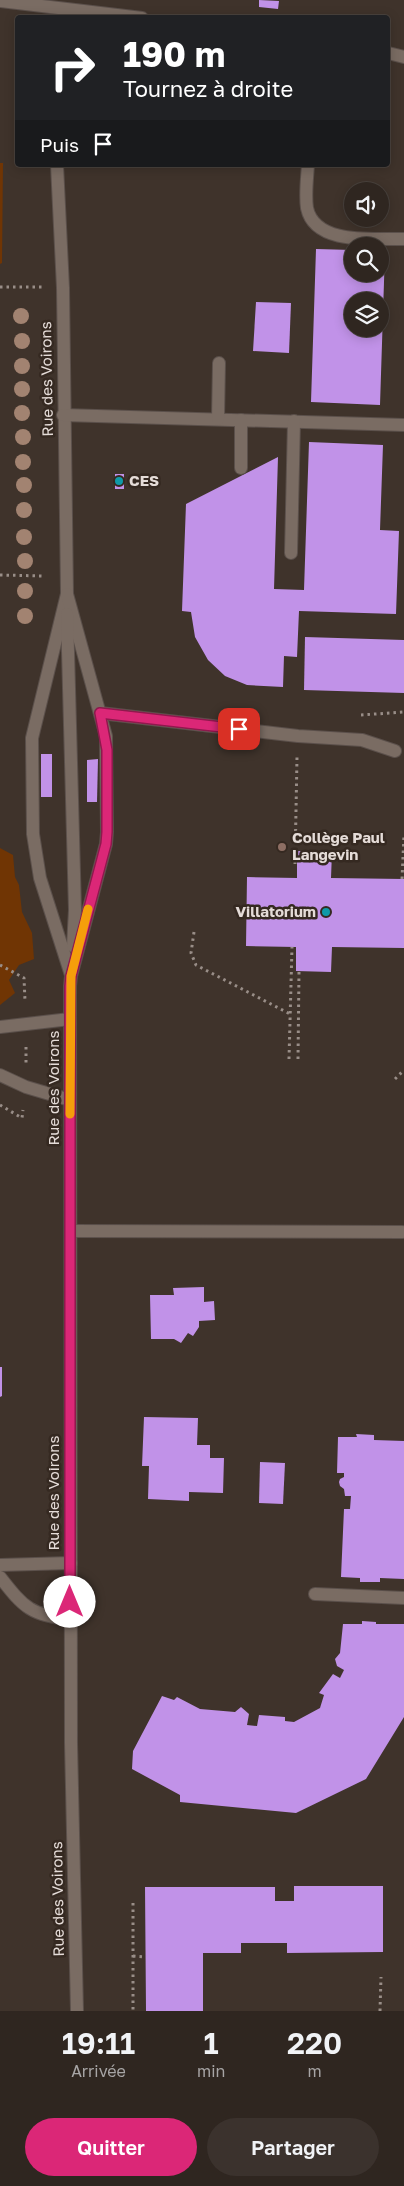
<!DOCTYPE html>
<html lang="fr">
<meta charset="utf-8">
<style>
body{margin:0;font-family:"Golos Text",sans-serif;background:#3b322d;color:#f1f3f6;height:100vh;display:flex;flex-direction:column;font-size:19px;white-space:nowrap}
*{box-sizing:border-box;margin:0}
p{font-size:16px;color:#a7a5a5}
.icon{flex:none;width:28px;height:28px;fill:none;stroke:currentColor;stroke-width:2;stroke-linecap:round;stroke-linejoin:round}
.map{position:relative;height:2011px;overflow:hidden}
.drawer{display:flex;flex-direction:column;background:#2f2620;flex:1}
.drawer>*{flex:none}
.guide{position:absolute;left:15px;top:15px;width:375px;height:152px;border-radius:5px;box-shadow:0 2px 12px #0003,0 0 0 1px #4a433e;background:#202124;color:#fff;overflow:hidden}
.fabs{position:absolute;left:344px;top:182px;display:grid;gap:10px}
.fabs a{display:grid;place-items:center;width:45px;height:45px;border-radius:50%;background:#2f2620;box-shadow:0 2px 12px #0003,0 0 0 1px #4a433e;font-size:25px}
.pin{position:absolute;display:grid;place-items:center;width:42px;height:42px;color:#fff;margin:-21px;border-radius:10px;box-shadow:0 2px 8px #0006}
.me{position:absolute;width:55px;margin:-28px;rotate:0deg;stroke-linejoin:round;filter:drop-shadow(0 0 4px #0008)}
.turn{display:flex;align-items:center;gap:18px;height:105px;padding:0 25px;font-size:22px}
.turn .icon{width:65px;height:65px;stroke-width:2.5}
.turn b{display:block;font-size:35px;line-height:42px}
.then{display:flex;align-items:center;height:48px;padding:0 25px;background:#0003;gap:10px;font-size:19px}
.eta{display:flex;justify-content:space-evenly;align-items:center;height:85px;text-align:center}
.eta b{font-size:30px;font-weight:600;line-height:35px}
.button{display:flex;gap:10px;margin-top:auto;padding:10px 25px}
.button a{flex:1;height:58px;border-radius:30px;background:#db2777;color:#fff;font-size:20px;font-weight:600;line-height:58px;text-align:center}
.button a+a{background:#3b322d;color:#f1f3f6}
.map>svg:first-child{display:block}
</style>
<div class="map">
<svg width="404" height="2011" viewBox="0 0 404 2011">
<rect width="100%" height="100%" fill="#3f332b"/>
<g fill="#703504">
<path d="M 0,163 L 3,163 L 2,263 L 0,264 Z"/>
<path d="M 0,848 L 13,855 L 15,877 L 19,885 L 22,912 L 32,933 L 34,959 L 19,965 L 9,980 L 15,993 L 0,1005 Z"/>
</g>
<g fill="#c192e8" fill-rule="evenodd">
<path d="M 259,0 L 279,1 L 278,9 L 259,7 Z"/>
<path d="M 316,249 L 352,250 L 352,274 L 380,274 L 380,251 L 385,251 L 380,405 L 311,402 ZM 352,301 L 380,301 L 380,329 L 352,329 Z"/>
<path d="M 256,302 L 291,303 L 289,353 L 253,351 Z"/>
<path d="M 309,442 L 383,445 L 380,530 L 399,531 L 396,614 L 299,611 L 297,657 L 284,656 L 283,687 L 247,685 L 225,676 L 208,660 L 195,637 L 191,612 L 182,611 L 186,504 L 278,457 L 274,589 L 304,590 Z"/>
<rect x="115" y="474" width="9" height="15"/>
<path d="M 305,637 L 404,640 L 404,693 L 304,690 Z"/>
<rect x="41" y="754" width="11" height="43"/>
<path d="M 98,759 L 97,802 L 87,802 L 87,760 Z"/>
<path d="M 297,851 L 332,852 L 331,878 L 404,879 L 404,948 L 332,947 L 331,972 L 296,971 L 296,947 L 246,946 L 247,877 L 297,878 Z"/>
<path d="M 204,1287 L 204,1302 L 214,1301 L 215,1320 L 199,1321 L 199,1327 L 193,1336 L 188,1333 L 181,1343 L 174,1339 L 151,1339 L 150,1295 L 174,1295 L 173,1288 Z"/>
<path d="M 0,1367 L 2,1367 L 2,1396 L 0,1397 Z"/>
<path d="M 144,1417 L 198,1418 L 197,1445 L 210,1445 L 210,1458 L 224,1458 L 223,1493 L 189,1492 L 189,1501 L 148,1499 L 149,1466 L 142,1466 Z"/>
<path d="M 356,1434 L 374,1435 L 374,1440 L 404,1441 L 404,1579 L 380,1578 L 380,1582 L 360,1582 L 360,1578 L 341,1577 L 344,1509 L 350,1509 L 351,1496 L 345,1496 L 344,1489 L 340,1486 L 339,1482 L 340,1479 L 344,1477 L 344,1473 L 337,1473 L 338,1437 L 357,1437 Z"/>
<path d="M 260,1462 L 285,1463 L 283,1504 L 259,1503 Z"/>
<path d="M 362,1621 L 376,1622 L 376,1624 L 404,1624 L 404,1717 L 366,1779 L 296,1813 L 180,1802 L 180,1795 L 132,1769 L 133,1751 L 162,1696 L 174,1700 L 177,1697 L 200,1709 L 235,1712 L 241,1707 L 249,1714 L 247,1725 L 257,1726 L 259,1715 L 285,1717 L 285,1721 L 294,1722 L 320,1708 L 324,1695 L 319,1693 L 333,1674 L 340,1678 L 344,1670 L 337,1666 L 335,1659 L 340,1653 L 343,1624 L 362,1624 Z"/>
<path d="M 294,1886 L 383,1886 L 383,1952 L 287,1953 L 287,1943 L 241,1943 L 241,1953 L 203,1953 L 203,2011 L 146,2011 L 145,1887 L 275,1887 L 275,1901 L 294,1901 Z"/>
</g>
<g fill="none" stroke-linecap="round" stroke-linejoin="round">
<defs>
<g id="minor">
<path d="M 0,1 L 142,18"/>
<path d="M 388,53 L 404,57"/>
<path d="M 57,165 L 63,288 L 67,594 L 32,738 L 33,834 L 40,878 L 71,975"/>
<path d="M 308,165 C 307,179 305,195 307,208 C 315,246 375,238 404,239"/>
<path d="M 63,415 L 404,425"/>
<path d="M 218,419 L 219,363"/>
<path d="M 241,468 L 241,420"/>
<path d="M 291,553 L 294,421"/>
<path d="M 67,594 L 106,736 L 107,832 L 106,844 L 71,976 L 70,986 L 71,1743 L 77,2011"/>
<path d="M 67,614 L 75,910 L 73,946"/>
<path d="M 100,713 L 298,736 L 362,740 L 395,751"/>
<path d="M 0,1027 L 70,1019"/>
<path d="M 0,1075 L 26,1087 L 70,1100"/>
<path d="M 71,1231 L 402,1232"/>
<path d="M 0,1565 L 71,1563"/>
<path d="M 0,1577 C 25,1609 30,1614 71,1620"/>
<path d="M 315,1594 L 404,1598"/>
</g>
</defs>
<use href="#minor" stroke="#5b504b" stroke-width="14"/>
<g stroke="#998e88" stroke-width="3" stroke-dasharray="2.5 4" stroke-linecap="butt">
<path d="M 0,287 L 42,287"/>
<path d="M 0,575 L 44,576"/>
<path d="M 361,715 L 404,712"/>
<path d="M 295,864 L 297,757"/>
<path d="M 402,879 L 404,835"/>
<path d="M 194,932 L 191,953 L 196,965 L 290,1014"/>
<path d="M 0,965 L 24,978 L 25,1001"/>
<path d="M 26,1047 L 26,1064"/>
<path d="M 289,1059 L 292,947"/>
<path d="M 298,1059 L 299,971"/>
<path d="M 395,1079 L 404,1070"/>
<path d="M 0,1105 L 22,1118 L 23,1110"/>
<path d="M 133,1903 L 133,2011"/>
<path d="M 133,1956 L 146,1957"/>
<path d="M 380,2011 L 381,1977"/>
</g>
<use href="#minor" stroke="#7a6c63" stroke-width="12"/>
</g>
<g fill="#a28371">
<circle cx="21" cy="316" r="8"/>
<circle cx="22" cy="341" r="8"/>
<circle cx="22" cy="366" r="8"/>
<circle cx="22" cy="389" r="8"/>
<circle cx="22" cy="413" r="8"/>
<circle cx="23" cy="437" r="8"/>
<circle cx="23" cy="462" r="8"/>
<circle cx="24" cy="485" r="8"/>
<circle cx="24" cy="510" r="8"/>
<circle cx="24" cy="537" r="8"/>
<circle cx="25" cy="561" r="8"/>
<circle cx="25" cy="591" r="8"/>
<circle cx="25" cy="616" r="8"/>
</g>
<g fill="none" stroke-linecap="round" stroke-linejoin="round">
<defs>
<path id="route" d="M 70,1602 L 70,986 L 71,976 L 106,844 L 107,832 L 107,750 L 100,713 L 239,729"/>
</defs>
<use href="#route" stroke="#8e194d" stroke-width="12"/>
<use href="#route" stroke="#db2777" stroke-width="9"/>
<path stroke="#f59e0b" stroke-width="9" d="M 70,1114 L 71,976 L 88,909"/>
</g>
<g fill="#0f9aa8" stroke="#352921" stroke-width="2">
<circle cx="119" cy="481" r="5"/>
<circle cx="326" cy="912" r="5"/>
</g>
<circle fill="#8d6e63" stroke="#352921" stroke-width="2" cx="282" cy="847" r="5"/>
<g text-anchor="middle" stroke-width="5" stroke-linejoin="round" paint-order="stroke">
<g font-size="15" fill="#e5dcd8" stroke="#352921">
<text transform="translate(47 379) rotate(-91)" y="5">Rue des Voirons</text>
<text transform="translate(54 1088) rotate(-90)" y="5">Rue des Voirons</text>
<text transform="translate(54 1493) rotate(-90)" y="5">Rue des Voirons</text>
<text transform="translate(58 1899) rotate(-91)" y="5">Rue des Voirons</text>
</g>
<g font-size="15" font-weight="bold" fill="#e5dcd8" stroke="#352921" text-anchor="start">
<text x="129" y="486">CES</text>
<text x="292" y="843">Collège Paul<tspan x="292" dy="17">Langevin</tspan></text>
<text x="316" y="917" text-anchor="end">Villatorium</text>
</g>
</g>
</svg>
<div class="fabs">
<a><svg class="icon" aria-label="sound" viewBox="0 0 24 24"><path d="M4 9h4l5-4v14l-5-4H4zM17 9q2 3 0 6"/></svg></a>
<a><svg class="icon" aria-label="search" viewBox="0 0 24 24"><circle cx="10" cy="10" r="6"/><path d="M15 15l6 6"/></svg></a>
<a><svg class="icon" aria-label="layers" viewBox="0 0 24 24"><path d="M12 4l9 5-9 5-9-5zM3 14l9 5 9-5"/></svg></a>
</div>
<div class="pin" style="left:239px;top:729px;background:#d93025"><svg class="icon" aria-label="arrive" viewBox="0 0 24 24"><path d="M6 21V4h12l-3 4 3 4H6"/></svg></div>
<svg class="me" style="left:70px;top:1602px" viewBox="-20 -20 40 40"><circle r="19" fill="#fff"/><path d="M0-13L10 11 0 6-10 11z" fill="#db2777"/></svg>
<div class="guide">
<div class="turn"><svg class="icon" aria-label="right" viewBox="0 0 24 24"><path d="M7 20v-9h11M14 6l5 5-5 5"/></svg><div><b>190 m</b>Tournez à droite</div></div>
<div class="then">Puis<svg class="icon" aria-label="arrive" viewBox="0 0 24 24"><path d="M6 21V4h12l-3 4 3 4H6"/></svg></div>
</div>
</div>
<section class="drawer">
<div class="eta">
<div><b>19:11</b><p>Arrivée</p></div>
<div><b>1</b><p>min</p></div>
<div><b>220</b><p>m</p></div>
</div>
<div class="button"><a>Quitter</a><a>Partager</a></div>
</section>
